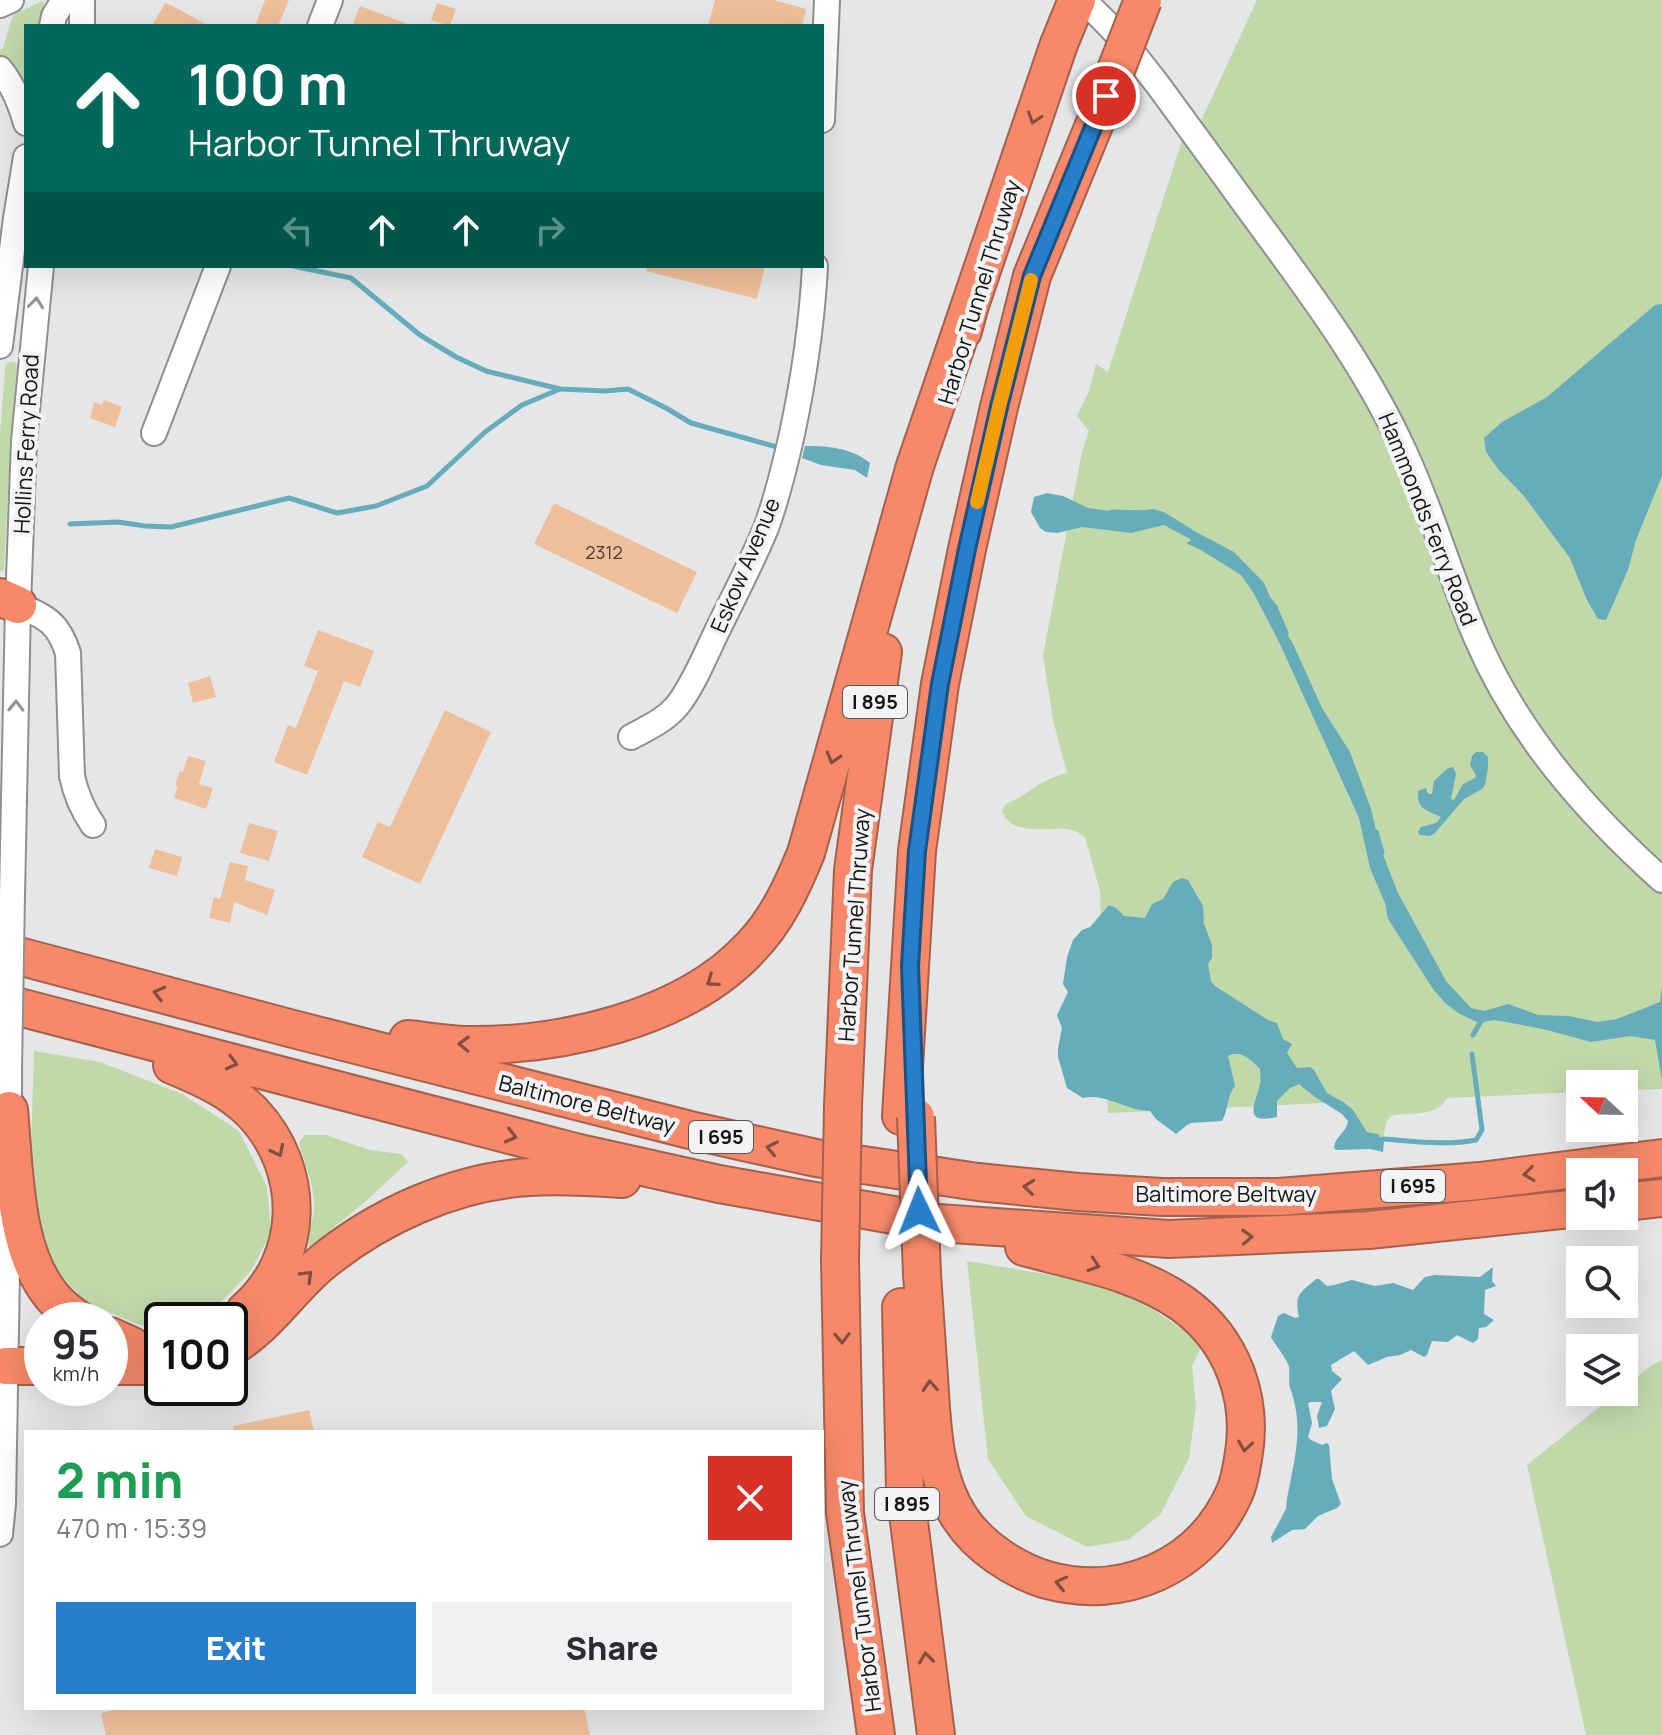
<!DOCTYPE html>
<meta charset="utf-8">
<style>
body{margin:0;font-family:Manrope,sans-serif;background:#f2f2f3;color:#2b2b33;height:100vh;display:flex;flex-direction:column;font-size:30px;white-space:nowrap}
*{box-sizing:border-box;margin:0}
p{font-size:26px;color:#7c7c81}
.icon{flex:none;width:44px;height:44px;fill:none;stroke:currentColor;stroke-width:2;stroke-linecap:round;stroke-linejoin:round}
.map{position:relative;flex:1;overflow:hidden}
.drawer{position:absolute;left:24px;top:1430px;width:800px;height:280px;display:flex;flex-direction:column;background:#fff;border-radius:0px;box-shadow:0 8px 32px #0002}
.drawer>*{flex:none}
.guide{position:absolute;left:24px;top:24px;width:800px;height:244px;border-radius:0px;box-shadow:0 8px 32px #0002;background:#00695c;color:#fff;overflow:hidden}
.needle{width:52px;rotate:292deg}
.buttons{position:absolute;left:1566px;top:1070px;display:grid;gap:16px}
.buttons a{display:grid;place-items:center;width:72px;height:72px;border-radius:0px;background:#fff;box-shadow:0 8px 32px #0002;font-size:40px}
.speed{position:absolute;left:24px;top:1302px;display:flex;gap:16px;font-size:40px;font-weight:700;text-align:center}
.speed>*{display:grid;place-content:center;width:104px;height:104px;border-radius:50%;background:#fff;box-shadow:0 8px 32px #0002;line-height:1}
.speed small{font-size:20px;font-weight:400}
.speed .limit{border:4px solid #111;border-radius:12px;background:#fff;color:#111}
.pin{position:absolute;display:grid;place-items:center;width:68px;height:68px;color:#fff;margin:-34px;border:4px solid #fff;border-radius:50%;box-shadow:0 2px 8px #0007}
.me{position:absolute;width:88px;margin:-44px;rotate:358deg;stroke-linejoin:round;filter:drop-shadow(0 0 6px #0008)}
.turn{display:flex;align-items:center;gap:28px;height:168px;padding:0 32px;font-size:36px}
.turn .icon{width:104px;height:104px;stroke-width:2.5}
.turn b{display:block;font-size:56px;line-height:68px}
.lanes{display:flex;align-items:center;height:76px;padding:0 32px;background:#0003;justify-content:center;gap:40px;direction:ltr}
.lanes .off{opacity:.35}
.round{display:grid;place-items:center;flex:none;width:84px;height:84px;border-radius:0px;background:#f2f2f3}
.headline{display:flex;align-items:center;justify-content:space-between;height:136px;padding:0 32px}
h1{font-size:48px;font-weight:800;line-height:60px;color:#1e9e55}
.cta{display:flex;gap:16px;margin-top:auto;padding:16px 32px}
.cta a{flex:1;height:92px;border-radius:0px;background:#277ecb;color:#fff;font-size:32px;font-weight:800;line-height:92px;text-align:center}
.cta a+a{background:#f2f2f3;color:#2b2b33}
.map>svg:first-child{display:block}
</style>
<div class="map">
<svg width="1662" height="1735" viewBox="0 0 1662 1735">
<rect width="100%" height="100%" fill="#e4e6e7"/>
<g fill="#c1d9a9">
<path d="M 1257,0 L 1662,0 L 1662,1089 L 1624,1090 L 1624,1084 L 1580,1084 L 1580,1092 L 1447,1098 C 1438,1117 1409,1112 1391,1116 L 1386,1123 L 1383,1139 L 1378,1134 L 1367,1132 L 1353,1110 L 1345,1102 L 1108,1113 L 1100,891 L 1085,837 L 1076,831 L 1068,829 C 1047,827 1011,837 1002,811 C 1007,800 1012,802 1022,796 C 1040,784 1045,779 1067,773 L 1053,720 L 1043,655 L 1082,452 L 1089,431 L 1077,416 L 1089,391 L 1096,364 L 1108,372 L 1183,137 L 1200,123 Z"/>
<path d="M 42,1 L 44,3 L 39,26 L 26,26 L 26,86 L 24,94 L 0,58 L 0,50 L 3,48 L 13,15 Z"/>
<path d="M 11,362 L 15,362 L 17,366 L 11,433 L 4,569 L 0,572 L 0,434 L 5,370 L 6,364 Z"/>
<path d="M 34,1051 L 100,1062 L 182,1094 L 239,1131 L 267,1187 L 271,1232 L 251,1271 L 215,1308 L 189,1320 L 162,1320 L 162,1326 L 140,1325 L 85,1302 L 53,1266 L 30,1184 Z"/>
<path d="M 305,1135 L 326,1135 L 370,1150 L 402,1154 L 408,1162 L 367,1200 L 310,1247 C 305,1233 314,1222 314,1208 C 315,1186 304,1163 299,1142 Z"/>
<path d="M 967,1261 L 1099,1283 L 1129,1294 L 1203,1343 L 1192,1366 L 1196,1406 L 1189,1458 L 1160,1515 L 1128,1540 L 1087,1547 L 1026,1516 L 988,1459 Z"/>
<path d="M 1662,1360 L 1662,1735 L 1586,1735 L 1527,1465 L 1618,1392 L 1624,1392 L 1624,1387 L 1652,1365 Z"/>
</g>
<g fill="#66acba">
<path d="M 1662,304 L 1662,476 L 1636,540 L 1628,570 L 1606,620 L 1598,619 L 1587,600 L 1570,558 L 1524,496 L 1498,469 L 1486,452 L 1484,438 L 1502,422 L 1547,397 L 1655,305 Z"/>
<path d="M 805,446 C 830,446 851,448 870,463 L 867,478 L 855,470 L 821,465 L 802,458 Z"/>
<path d="M 1047,493 L 1063,496 L 1088,508 L 1124,513 L 1153,509 L 1164,512 L 1196,532 L 1234,552 L 1264,583 L 1282,625 L 1294,646 L 1322,708 L 1350,752 L 1371,809 L 1380,847 L 1398,893 L 1446,981 L 1471,1008 L 1484,1011 L 1508,1004 L 1538,1015 L 1569,1016 L 1597,1022 L 1617,1019 L 1660,1002 L 1662,986 L 1662,1080 L 1655,1040 L 1630,1036 L 1591,1042 L 1547,1030 L 1512,1023 L 1494,1020 L 1479,1023 L 1460,1014 L 1446,1004 L 1433,989 L 1388,919 L 1385,903 L 1370,868 L 1359,818 L 1280,644 L 1253,592 L 1241,575 L 1201,550 L 1188,544 L 1187,542 L 1191,541 L 1190,539 L 1164,525 L 1131,533 L 1082,527 L 1057,533 L 1046,532 L 1040,528 L 1031,512 L 1034,497 Z"/>
<path d="M 1476,752 L 1483,752 L 1488,757 L 1488,768 L 1485,785 L 1482,789 L 1464,799 L 1434,834 L 1429,836 L 1420,835 L 1418,832 L 1421,827 L 1436,823 L 1441,817 C 1429,811 1416,810 1418,791 L 1426,788 L 1428,794 L 1432,794 L 1434,781 L 1448,768 L 1453,767 L 1456,774 L 1451,799 L 1454,800 L 1463,784 L 1475,778 L 1476,775 L 1470,765 L 1472,756 Z"/>
<path d="M 1182,878 L 1188,880 L 1203,906 L 1204,924 L 1212,945 L 1212,958 L 1208,964 L 1211,981 L 1215,986 L 1268,1020 L 1277,1023 L 1283,1039 L 1292,1044 L 1287,1053 L 1297,1068 L 1310,1067 L 1314,1070 L 1327,1093 L 1345,1103 L 1353,1110 L 1367,1132 L 1378,1134 L 1384,1142 L 1383,1152 L 1370,1149 L 1336,1150 L 1334,1148 C 1335,1136 1347,1132 1348,1121 L 1342,1114 L 1315,1097 L 1299,1084 L 1290,1088 L 1277,1101 L 1277,1117 C 1240,1125 1257,1102 1260,1083 C 1261,1080 1260,1073 1260,1069 C 1251,1060 1241,1049 1228,1056 L 1235,1086 C 1226,1097 1229,1109 1222,1121 L 1191,1123 L 1187,1125 L 1176,1134 L 1156,1119 L 1150,1111 C 1127,1111 1106,1093 1083,1098 L 1067,1088 L 1058,1057 L 1058,1048 L 1062,1028 L 1057,1015 L 1068,992 L 1063,984 L 1067,957 L 1073,940 L 1082,930 L 1090,927 L 1109,905 L 1116,908 L 1124,916 L 1145,918 L 1152,904 L 1163,899 L 1173,882 Z"/>
<path d="M 1493,1267 L 1492,1281 L 1496,1286 L 1485,1290 L 1484,1314 L 1494,1320 L 1486,1327 L 1479,1328 L 1478,1339 L 1473,1343 L 1457,1335 L 1448,1342 L 1432,1341 L 1427,1355 L 1424,1357 L 1411,1350 L 1400,1355 L 1387,1357 L 1368,1365 L 1354,1351 L 1331,1365 L 1332,1371 L 1342,1379 L 1331,1391 L 1335,1409 L 1327,1426 L 1319,1428 L 1317,1416 L 1322,1402 L 1311,1402 L 1308,1403 L 1312,1423 L 1308,1437 L 1311,1440 L 1322,1445 L 1327,1443 L 1329,1445 L 1332,1479 L 1341,1504 L 1337,1508 L 1318,1516 L 1305,1529 L 1292,1530 L 1272,1543 L 1271,1537 L 1286,1509 L 1287,1499 C 1294,1459 1305,1428 1290,1388 C 1288,1380 1291,1371 1288,1364 C 1284,1355 1276,1346 1271,1337 L 1278,1316 L 1284,1313 L 1295,1318 L 1299,1317 C 1294,1294 1300,1293 1316,1279 L 1319,1279 L 1327,1286 L 1334,1285 L 1352,1280 L 1375,1286 L 1393,1283 L 1413,1290 L 1425,1277 L 1435,1275 L 1480,1277 Z"/>
</g>
<g fill="none" stroke-linecap="round" stroke-linejoin="round">
<g stroke="#66acba" stroke-width="5">
<path d="M 293,266 L 351,278 L 420,335 L 456,357 L 486,371 L 560,389 L 605,391 L 628,389 L 666,408 L 691,423 L 777,447"/>
<path d="M 1112,512 L 1146,513"/>
<path d="M 70,524 L 118,522 L 145,526 L 171,527 L 289,498 L 337,513 L 376,506 L 427,486 L 485,432 L 522,405 L 560,389"/>
<path d="M 1269,600 L 1275,607 L 1286,633"/>
<path d="M 1376,832 L 1382,853"/>
<path d="M 1473,1035 L 1482,1019"/>
<path d="M 1383,1139 C 1413,1141 1446,1146 1476,1140 L 1482,1130 L 1472,1054"/>
</g>
</g>
<g fill="#efbf9b">
<path d="M 265,0 L 289,0 L 278,26 L 255,26 Z"/>
<path d="M 715,0 L 774,0 L 806,9 L 802,26 L 708,26 Z"/>
<path d="M 165,3 L 171,5 L 209,26 L 152,26 Z"/>
<path d="M 437,3 L 456,9 L 450,26 L 431,20 Z"/>
<path d="M 360,6 L 410,25 L 410,26 L 352,26 Z"/>
<path d="M 647,266 L 765,266 L 757,299 L 646,271 Z"/>
<path d="M 104,400 L 122,407 L 115,427 L 90,418 L 94,402 L 102,405 Z"/>
<path d="M 554,503 L 697,572 L 677,613 L 534,544 Z"/>
<path d="M 318,630 L 374,651 L 360,687 L 344,681 L 307,775 L 274,762 L 288,725 L 296,728 L 318,671 L 304,666 Z"/>
<path d="M 210,676 L 216,697 L 193,703 L 188,683 Z"/>
<path d="M 445,710 L 491,732 L 420,884 L 362,857 L 378,822 L 390,827 Z"/>
<path d="M 188,756 L 206,761 L 199,784 L 213,788 L 206,809 L 174,798 L 178,786 L 175,785 L 180,771 L 183,772 Z"/>
<path d="M 249,823 L 278,831 L 269,861 L 240,853 Z"/>
<path d="M 155,849 L 182,857 L 177,876 L 149,868 Z"/>
<path d="M 230,862 L 248,866 L 245,880 L 275,890 L 267,915 L 234,902 L 230,923 L 209,918 L 214,897 L 220,899 Z"/>
<path d="M 309,1410 L 314,1432 L 233,1432 L 233,1426 Z"/>
<path d="M 122,1708 L 584,1708 L 590,1735 L 106,1735 L 101,1713 Z"/>
</g>
<g fill="none" stroke-linecap="round" stroke-linejoin="round">
<defs>
<g id="minor">
<path d="M 1082,0 C 1112,25 1134,54 1158,85 C 1181,116 1203,147 1226,178 C 1289,266 1359,352 1404,451 C 1432,511 1450,576 1476,637 C 1517,733 1585,811 1662,880"/>
<path d="M 0,5 L 11,0"/>
<path d="M 52,26 L 54,16 L 64,0"/>
<path d="M 82,26 L 82,0"/>
<path d="M 320,26 L 330,0"/>
<path d="M 0,69 C 13,85 20,102 26,123"/>
<path d="M 822,120 L 827,0"/>
<path d="M 0,346 L 16,218 L 26,157"/>
<path d="M 154,433 L 218,266"/>
<path d="M 18,605 C 46,617 58,622 68,653 L 72,776 C 76,795 82,809 93,825"/>
<path d="M 631,737 C 647,728 664,721 676,707 C 692,689 708,649 719,627 C 735,594 752,562 766,528 C 777,498 785,465 792,434 C 804,378 812,323 815,266"/>
<path d="M 12,895 L 18,605 L 24,441 L 41,266"/>
<path d="M 9,1124 L 9,1069"/>
<path d="M 0,1534 L 3,1504 L 8,1213"/>
</g>
<g id="highway">
<path d="M 963,331 L 969,308 L 1059,44 L 1077,0"/>
<path d="M 0,597 L 18,605"/>
<path d="M 0,951 L 289,1028 L 690,1130 L 816,1158 L 978,1182 L 1078,1192 L 1162,1197 L 1279,1197 L 1480,1181 L 1662,1158"/>
<path d="M 0,1002 L 575,1152 L 719,1184 L 938,1223 L 1169,1239 L 1369,1230 L 1580,1208"/>
<path d="M 408,1039 C 426,1041 445,1044 463,1045 C 558,1047 684,1020 751,947 C 777,920 792,887 806,853 L 915,466 L 969,308"/>
<path d="M 172,1065 C 201,1077 229,1089 252,1112 C 306,1169 306,1258 245,1311"/>
<path d="M 843,1106 L 853,870 L 883,652"/>
<path d="M 9,1110 C 15,1172 13,1259 59,1304 C 65,1310 72,1315 79,1320"/>
<path d="M 901,1116 L 917,851 L 940,684 L 967,549 L 999,407 L 1032,276 L 1106,96"/>
<path d="M 1624,1202 L 1662,1198"/>
<path d="M 840,1260 L 845,1513 L 876,1735"/>
<path d="M 922,1274 C 924,1308 927,1343 929,1377 C 932,1424 933,1477 960,1518 C 979,1547 1014,1570 1047,1580 C 1123,1601 1201,1567 1234,1494 C 1239,1484 1241,1471 1243,1459 C 1254,1400 1233,1340 1183,1304 C 1137,1271 1078,1262 1024,1247"/>
<path d="M 901,1307 L 905,1490 L 936,1735"/>
<path d="M 110,1336 L 132,1346"/>
<path d="M 230,1348 C 266,1327 288,1292 319,1265 C 376,1217 455,1181 530,1177 C 560,1175 591,1177 622,1179"/>
<path d="M 6,1366 L 42,1366"/>
<path d="M 110,1366 L 162,1366"/>
</g>
</defs>
<use href="#minor" stroke="#8e8f91" stroke-width="28"/>
<use href="#highway" stroke="#a7604b" stroke-width="40"/>
<use href="#minor" stroke="#fff" stroke-width="24"/>
<use href="#highway" stroke="#f68969" stroke-width="36"/>
<defs>
<path id="minor-bridge" d="M 9,1069 L 12,895"/>
<g id="highway-bridge">
<path d="M 1106,96 L 1143,0"/>
<path d="M 916,1117 L 922,1274"/>
<path d="M 840,1260 L 843,1106"/>
</g>
</defs>
<use href="#minor-bridge" stroke="#8e8f91" stroke-width="28" stroke-linecap="butt"/>
<use href="#highway-bridge" stroke="#a7604b" stroke-width="40" stroke-linecap="butt"/>
<use href="#minor-bridge" stroke="#fff" stroke-width="24"/>
<use href="#highway-bridge" stroke="#f68969" stroke-width="36"/>
</g>
<defs><path id="oneway-chevron" d="M-2-3.5L2.5 0L-2 3.5" fill="none" stroke-width="1.6" stroke-linecap="round" stroke-linejoin="round" transform="scale(2)"/></defs>
<g stroke="#844e3e">
<use href="#oneway-chevron" transform="translate(1034 118) rotate(109)"/>
<use href="#oneway-chevron" transform="translate(833 758) rotate(106)"/>
<use href="#oneway-chevron" transform="translate(712 981) rotate(145)"/>
<use href="#oneway-chevron" transform="translate(159 993) rotate(-165)"/>
<use href="#oneway-chevron" transform="translate(464 1044) rotate(-178)"/>
<use href="#oneway-chevron" transform="translate(232 1063) rotate(15)"/>
<use href="#oneway-chevron" transform="translate(511 1136) rotate(14)"/>
<use href="#oneway-chevron" transform="translate(772 1148) rotate(-168)"/>
<use href="#oneway-chevron" transform="translate(278 1151) rotate(64)"/>
<use href="#oneway-chevron" transform="translate(1529 1174) rotate(173)"/>
<use href="#oneway-chevron" transform="translate(1029 1187) rotate(-174)"/>
<use href="#oneway-chevron" transform="translate(1247 1237) rotate(-2)"/>
<use href="#oneway-chevron" transform="translate(1094 1265) rotate(18)"/>
<use href="#oneway-chevron" transform="translate(307 1276) rotate(-45)"/>
<use href="#oneway-chevron" transform="translate(842 1338) rotate(89)"/>
<use href="#oneway-chevron" transform="translate(930 1386) rotate(-94)"/>
<use href="#oneway-chevron" transform="translate(1245 1446) rotate(98)"/>
<use href="#oneway-chevron" transform="translate(1061 1583) rotate(-167)"/>
<use href="#oneway-chevron" transform="translate(926 1658) rotate(-97)"/>
</g>
<g stroke="#959595">
<use href="#oneway-chevron" transform="translate(36 303) rotate(-84)"/>
<use href="#oneway-chevron" transform="translate(16 706) rotate(-89)"/>
</g>
<g fill="none" stroke-linecap="round" stroke-linejoin="round">
<defs>
<path id="route" d="M 919,1211 L 910,966 L 917,851 L 940,684 L 967,549 L 999,407 L 1032,276 L 1106,96"/>
</defs>
<use href="#route" stroke="#195284" stroke-width="20"/>
<use href="#route" stroke="#277ecb" stroke-width="14"/>
<path stroke="#f59e0b" stroke-width="14" d="M 977,502 L 999,407 L 1031,280"/>
</g>
<g text-anchor="middle" stroke-width="8" stroke-linejoin="round" paint-order="stroke">
<g font-size="18" fill="#4a3f36">
<text x="604" y="559">2312</text>
</g>
<g fill="#f1f3f4" stroke="#565757" stroke-width="2">
<rect x="843" y="686" width="64" height="32" rx="6"/>
<rect x="689" y="1121" width="64" height="32" rx="6"/>
<rect x="1381" y="1170" width="64" height="32" rx="6"/>
<rect x="875" y="1488" width="64" height="32" rx="6"/>
</g>
<g font-size="20" font-weight="bold" fill="#131414">
<text x="875" y="709">I 895</text>
<text x="721" y="1144">I 695</text>
<text x="1413" y="1193">I 695</text>
<text x="907" y="1511">I 895</text>
</g>
<g font-size="22" fill="#131414" stroke="#f1f3f4">
<text transform="translate(979 292) rotate(-73)" y="8">Harbor Tunnel Thruway</text>
<text transform="translate(26 444) rotate(-87)" y="8">Hollins Ferry Road</text>
<text transform="translate(1428 519) rotate(68)" y="8">Hammonds Ferry Road</text>
<text transform="translate(745 565) rotate(-67)" y="8">Eskow Avenue</text>
<text transform="translate(854 925) rotate(-86)" y="8">Harbor Tunnel Thruway</text>
<text transform="translate(587 1104) rotate(14)" y="8">Baltimore Beltway</text>
<text x="1226" y="1202">Baltimore Beltway</text>
<text transform="translate(859 1596) rotate(-97)" y="8">Harbor Tunnel Thruway</text>
</g>
</g>
</svg>
<div class="buttons">
<a><svg class="needle" viewBox="-14 -14 28 28"><path d="M0-13l5 13h-10z" fill="#e53935"/><path d="M0 13l5-13h-10z" fill="#7c7c81"/></svg></a>
<a><svg class="icon" aria-label="sound" viewBox="0 0 24 24"><path d="M4 9h4l5-4v14l-5-4H4zM17 9q2 3 0 6"/></svg></a>
<a><svg class="icon" aria-label="search" viewBox="0 0 24 24"><circle cx="10" cy="10" r="6"/><path d="M15 15l6 6"/></svg></a>
<a><svg class="icon" aria-label="layers" viewBox="0 0 24 24"><path d="M12 4l9 5-9 5-9-5zM3 14l9 5 9-5"/></svg></a>
</div>
<div class="speed"><div>95<small>km/h</small></div><div class="limit">100</div></div>
<div class="pin" style="left:1106px;top:96px;background:#d93025"><svg class="icon" aria-label="arrive" viewBox="0 0 24 24"><path d="M6 21V4h12l-3 4 3 4H6"/></svg></div>
<svg class="me" style="left:919px;top:1211px" viewBox="-20 -20 40 40"><path d="M0-17L14 15 0 8-14 15z" fill="#277ecb" stroke="#fff" stroke-width="4"/></svg>
<div class="guide">
<div class="turn"><svg class="icon" aria-label="ahead" viewBox="0 0 24 24"><path d="M12 20V5M6 11l6-6 6 6"/></svg><div><b>100 m</b>Harbor Tunnel Thruway</div></div>
<div class="lanes"><svg class="icon off" aria-label="left" viewBox="0 0 24 24"><path d="M17 20v-9H6M10 6l-5 5 5 5"/></svg><svg class="icon" aria-label="ahead" viewBox="0 0 24 24"><path d="M12 20V5M6 11l6-6 6 6"/></svg><svg class="icon" aria-label="ahead" viewBox="0 0 24 24"><path d="M12 20V5M6 11l6-6 6 6"/></svg><svg class="icon off" aria-label="right" viewBox="0 0 24 24"><path d="M7 20v-9h11M14 6l5 5-5 5"/></svg></div>
</div>
<section class="drawer">
<div class="headline"><div><h1>2 min</h1><p>470 m · 15:39</p></div><a class="round" style="background:#d93025;color:#fff"><svg class="icon" aria-label="close" viewBox="0 0 24 24"><path d="M6 6l12 12M18 6L6 18"/></svg></a></div>
<div class="cta"><a>Exit</a><a>Share</a></div>
</section>
</div>
